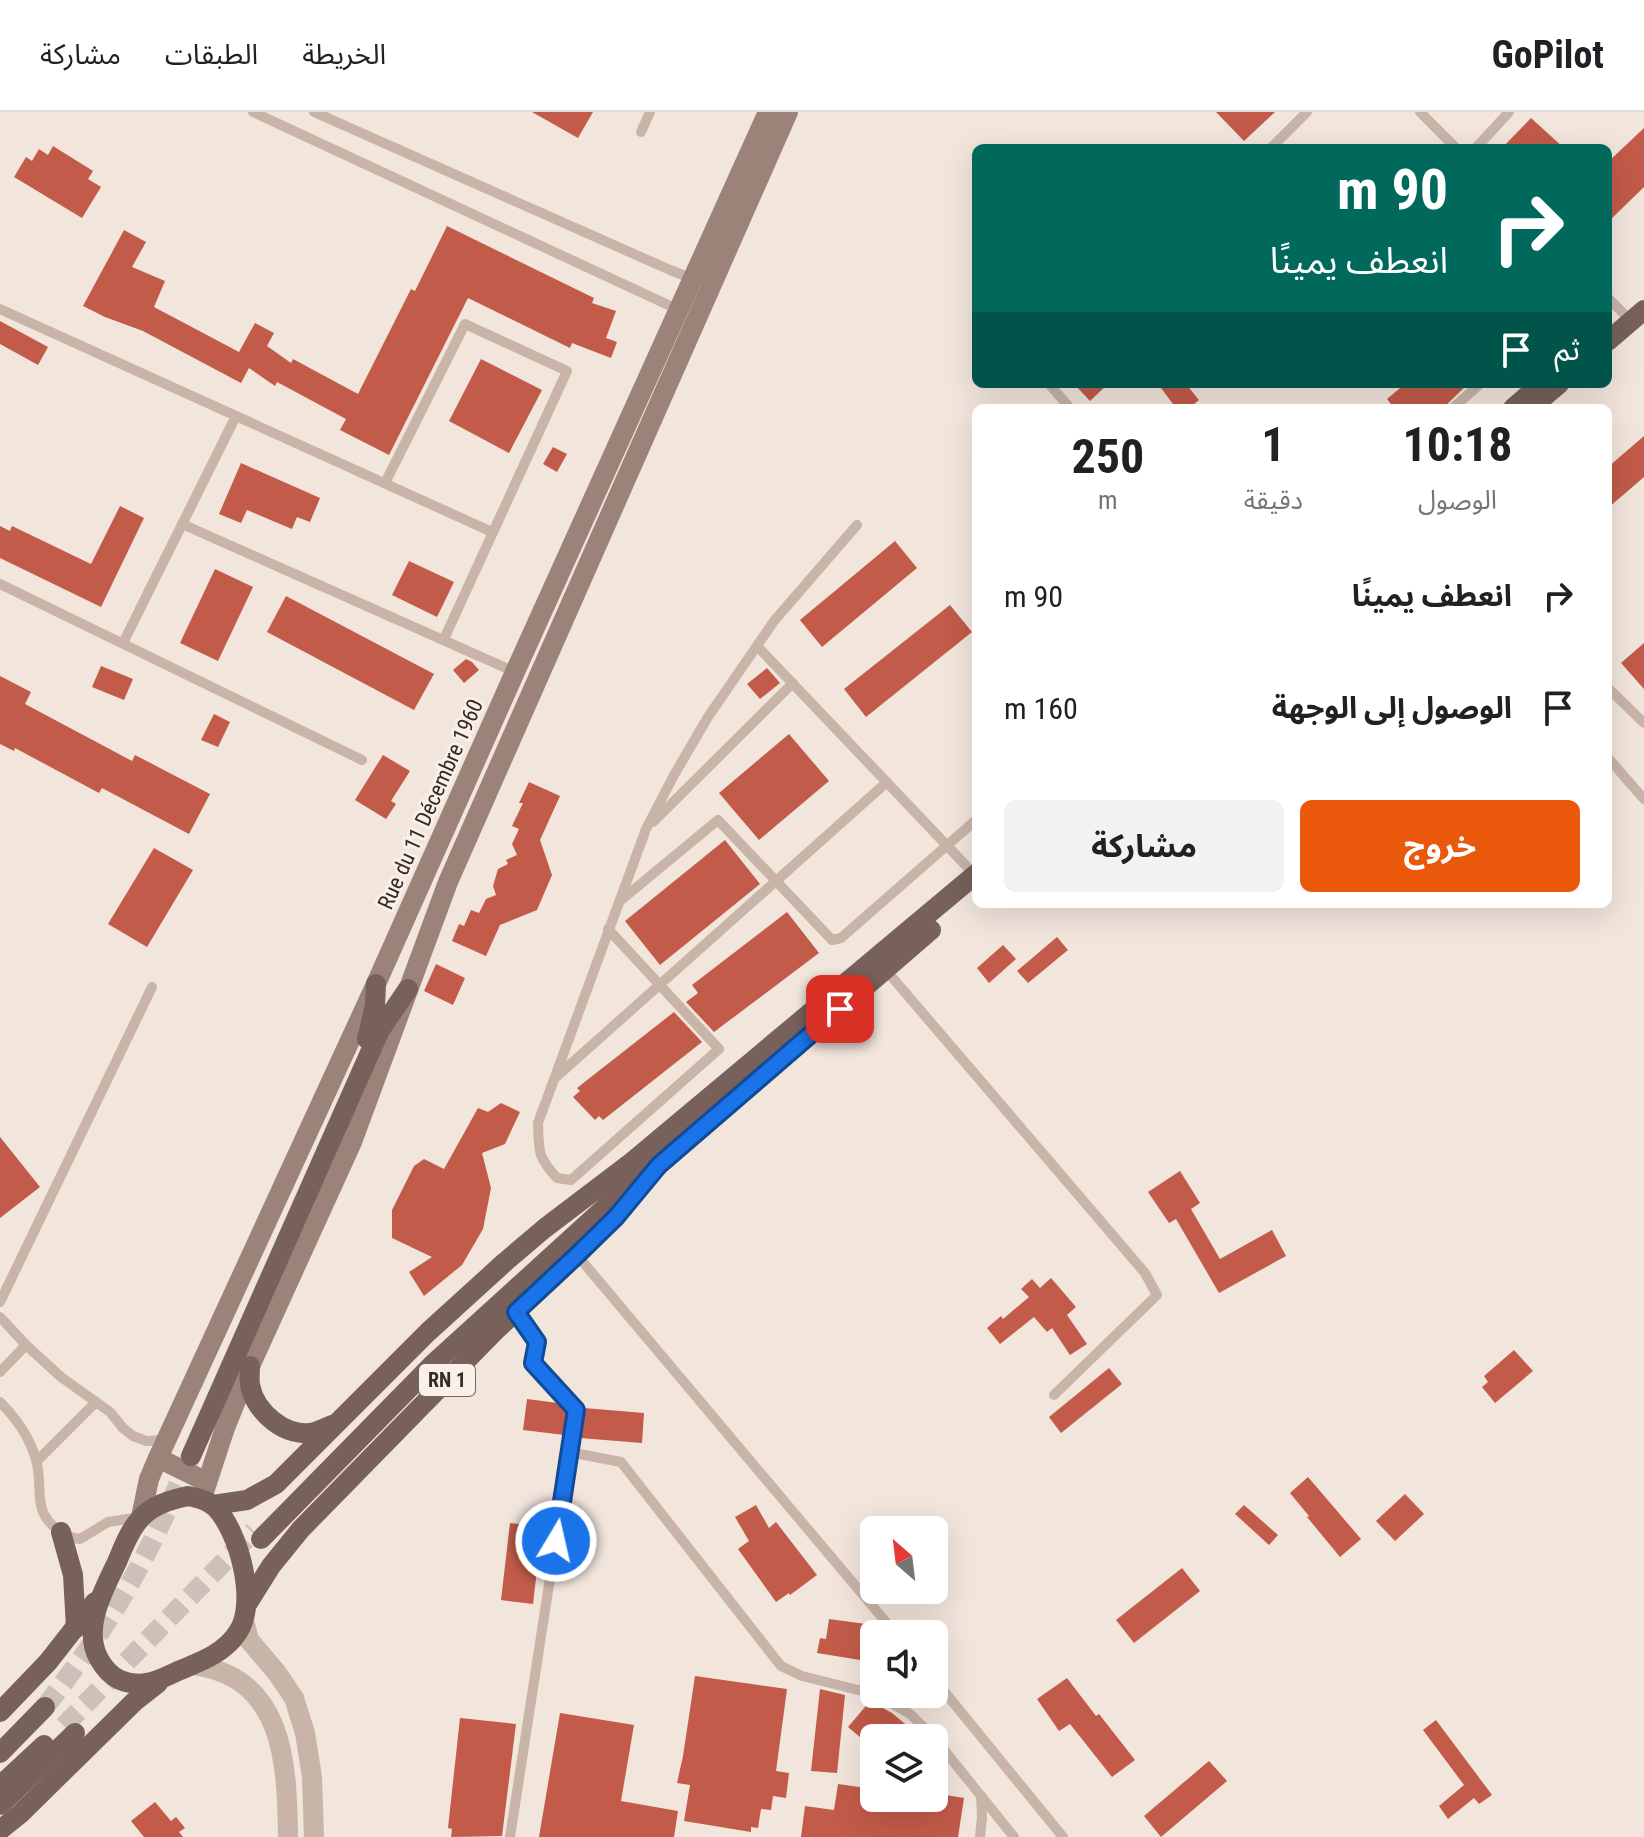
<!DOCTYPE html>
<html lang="ar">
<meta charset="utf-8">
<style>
body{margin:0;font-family:"Roboto Condensed","Noto Sans Arabic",sans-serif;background:#f2f2f2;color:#202124;direction:rtl;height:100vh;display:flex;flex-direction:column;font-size:30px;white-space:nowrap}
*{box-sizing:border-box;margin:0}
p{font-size:26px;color:#757577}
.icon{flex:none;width:44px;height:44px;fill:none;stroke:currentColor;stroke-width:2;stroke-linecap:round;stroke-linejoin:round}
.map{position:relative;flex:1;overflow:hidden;direction:ltr}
.side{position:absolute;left:972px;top:292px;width:640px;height:504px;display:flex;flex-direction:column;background:#fff;border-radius:12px;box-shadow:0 8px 32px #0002;direction:rtl}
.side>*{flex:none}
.hud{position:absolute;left:972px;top:32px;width:640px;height:244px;border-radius:12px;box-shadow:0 8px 32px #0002;direction:rtl;background:#00695c;color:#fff;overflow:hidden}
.needle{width:52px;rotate:332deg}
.buttons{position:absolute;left:860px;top:1404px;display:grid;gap:16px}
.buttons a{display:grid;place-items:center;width:88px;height:88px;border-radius:12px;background:#fff;box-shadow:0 8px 32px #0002;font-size:40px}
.pin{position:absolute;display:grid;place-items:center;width:68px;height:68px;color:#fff;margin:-34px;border-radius:16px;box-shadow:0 4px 12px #0006}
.me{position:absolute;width:88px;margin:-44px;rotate:9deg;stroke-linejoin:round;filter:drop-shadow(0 0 6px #0008)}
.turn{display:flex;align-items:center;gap:28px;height:168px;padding:0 32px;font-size:36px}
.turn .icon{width:104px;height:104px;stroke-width:2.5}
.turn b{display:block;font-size:56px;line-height:68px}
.then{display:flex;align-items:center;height:76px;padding:0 32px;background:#0003;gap:16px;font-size:30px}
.eta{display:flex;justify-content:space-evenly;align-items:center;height:136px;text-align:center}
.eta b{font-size:48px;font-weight:700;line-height:56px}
.action{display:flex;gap:16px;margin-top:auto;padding:16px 32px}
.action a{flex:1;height:92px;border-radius:12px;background:#ea580c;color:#fff;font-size:32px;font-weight:700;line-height:92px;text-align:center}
.action a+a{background:#f2f2f2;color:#202124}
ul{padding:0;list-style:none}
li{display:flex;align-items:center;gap:24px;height:112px;padding:0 32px}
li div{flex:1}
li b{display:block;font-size:30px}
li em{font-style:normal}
header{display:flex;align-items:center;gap:48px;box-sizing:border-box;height:112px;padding:0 40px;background:#fff;border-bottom:2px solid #e0e0e0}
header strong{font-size:38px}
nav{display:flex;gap:44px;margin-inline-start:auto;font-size:28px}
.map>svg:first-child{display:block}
</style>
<header>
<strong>GoPilot</strong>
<nav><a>الخريطة</a><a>الطبقات</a><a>مشاركة</a></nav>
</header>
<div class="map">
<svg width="1644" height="1725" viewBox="0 0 1644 1725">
<rect width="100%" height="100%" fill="#f1e5dc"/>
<g fill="#c25b49">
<path d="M 532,0 L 593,0 L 578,26 Z"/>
<path d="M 1216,0 L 1275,0 L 1244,29 Z"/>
<path d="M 1531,6 L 1564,36 L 1502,36 Z"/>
<path d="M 1644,16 L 1644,75 L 1608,110 L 1608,50 Z"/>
<path d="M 53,34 L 93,59 L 88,67 L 101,75 L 82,106 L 14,65 L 26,45 L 32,49 L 39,37 L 48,43 Z"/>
<path d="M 447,114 L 594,186 L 592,191 L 616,199 L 606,226 L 617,230 L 611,246 L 572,231 L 570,236 L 468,186 L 389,343 L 340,318 L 346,307 L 277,270 L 275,274 L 249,256 L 241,271 L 143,219 L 105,205 L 83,194 L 124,118 L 146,130 L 132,155 L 165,169 L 154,195 L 239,240 L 255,211 L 274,221 L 267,234 L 291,251 L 293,247 L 358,282 L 411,177 L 415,179 Z"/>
<path d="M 0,209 L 48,235 L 38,253 L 0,232 Z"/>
<path d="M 481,247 L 542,278 L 509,341 L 449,309 Z"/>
<path d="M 1074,272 L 1108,272 L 1090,289 Z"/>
<path d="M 1158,272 L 1186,272 L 1199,288 L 1189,296 L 1176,296 Z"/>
<path d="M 1405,272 L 1468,272 L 1443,296 L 1394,296 L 1387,287 Z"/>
<path d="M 1644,324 L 1644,365 L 1608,396 L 1608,355 Z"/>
<path d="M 553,335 L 567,342 L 557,360 L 543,352 Z"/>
<path d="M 241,351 L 320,386 L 310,410 L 297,405 L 292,417 L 247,398 L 241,411 L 219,402 Z"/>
<path d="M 120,394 L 144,406 L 101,495 L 0,446 L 0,414 L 10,419 L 12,414 L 91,452 Z"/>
<path d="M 895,429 L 917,456 L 822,535 L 800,508 Z"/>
<path d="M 409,449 L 454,470 L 437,505 L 392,483 Z"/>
<path d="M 215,457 L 253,475 L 218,549 L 180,531 Z"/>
<path d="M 286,484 L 434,562 L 414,598 L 267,520 Z"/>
<path d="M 950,493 L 972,520 L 866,605 L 844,577 Z"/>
<path d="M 1644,531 L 1644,577 L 1621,551 Z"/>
<path d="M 466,547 L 472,550 L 479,558 L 464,571 L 453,558 Z"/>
<path d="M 101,554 L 133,567 L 124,588 L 92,575 Z"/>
<path d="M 767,556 L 780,571 L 760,587 L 747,572 Z"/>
<path d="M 0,564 L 31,580 L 25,592 L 132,649 L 135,643 L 210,682 L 189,722 L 102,676 L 99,681 L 15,636 L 14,639 L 0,632 Z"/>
<path d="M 214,602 L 230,610 L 218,635 L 201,628 Z"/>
<path d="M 789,622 L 829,669 L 759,728 L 719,681 Z"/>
<path d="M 383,643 L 410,659 L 391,689 L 396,692 L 386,707 L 355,688 Z"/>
<path d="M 529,670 L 560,684 L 540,728 L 552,763 L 537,798 L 500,813 L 486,844 L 452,829 L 459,812 L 464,814 L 471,798 L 479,801 L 486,787 L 496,783 L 493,774 L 498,757 L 508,752 L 506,748 L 517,743 L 512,732 L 519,717 L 512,714 L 523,691 L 519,691 Z"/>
<path d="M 725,728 L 760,772 L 660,853 L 625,809 Z"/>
<path d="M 154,736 L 193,758 L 147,835 L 108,812 Z"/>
<path d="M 787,800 L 819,841 L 714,920 L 686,890 L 698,881 L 692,873 Z"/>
<path d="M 1057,825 L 1068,838 L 1028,871 L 1017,859 Z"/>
<path d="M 1003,833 L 1016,847 L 989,871 L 977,856 Z"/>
<path d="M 436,852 L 465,866 L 453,893 L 424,879 Z"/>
<path d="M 674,900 L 702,930 L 603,1008 L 599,1004 L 595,1008 L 573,985 L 580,979 L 577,976 Z"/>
<path d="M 501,991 L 520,1000 L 505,1032 L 482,1041 L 491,1076 L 483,1117 L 462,1153 L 424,1184 L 409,1160 L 432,1145 L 392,1126 L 392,1098 L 414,1054 L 424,1047 L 444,1057 L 478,996 L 488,1000 Z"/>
<path d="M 0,1025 L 40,1075 L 0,1106 Z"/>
<path d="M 1180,1059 L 1200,1091 L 1191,1097 L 1220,1147 L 1272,1118 L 1286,1144 L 1219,1181 L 1176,1107 L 1169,1111 L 1148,1080 Z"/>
<path d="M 1051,1166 L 1076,1195 L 1067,1203 L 1087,1232 L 1070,1243 L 1052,1216 L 1047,1220 L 1034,1205 L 1000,1232 L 987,1216 L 1001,1204 L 1003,1207 L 1029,1185 L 1021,1177 L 1032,1167 L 1040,1176 Z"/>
<path d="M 1514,1238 L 1533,1259 L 1495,1291 L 1482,1275 L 1488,1270 L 1484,1264 Z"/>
<path d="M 1109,1256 L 1122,1272 L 1061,1321 L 1049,1305 Z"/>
<path d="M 527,1287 L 558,1291 L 568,1301 L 564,1323 L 523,1318 Z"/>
<path d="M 584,1296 L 644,1301 L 642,1331 L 580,1326 Z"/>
<path d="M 1308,1365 L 1361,1427 L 1340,1445 L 1307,1405 L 1309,1404 L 1290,1381 Z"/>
<path d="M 1405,1382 L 1424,1402 L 1395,1429 L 1376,1409 Z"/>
<path d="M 756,1393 L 769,1416 L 776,1410 L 817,1463 L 790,1483 L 789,1481 L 776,1490 L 738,1437 L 749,1429 L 735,1405 Z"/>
<path d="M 1244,1393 L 1278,1423 L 1269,1433 L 1235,1402 Z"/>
<path d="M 510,1411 L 542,1415 L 533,1492 L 501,1488 Z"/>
<path d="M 1182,1456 L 1200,1479 L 1134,1531 L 1116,1508 Z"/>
<path d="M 829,1507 L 866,1512 L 860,1548 L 817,1541 L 820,1526 L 826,1527 Z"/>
<path d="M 695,1564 L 787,1577 L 776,1659 L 789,1661 L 786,1686 L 773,1684 L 771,1698 L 761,1697 L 758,1716 L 751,1715 L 751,1720 L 684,1709 L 690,1673 L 677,1671 L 683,1644 Z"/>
<path d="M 1067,1566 L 1096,1604 L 1099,1602 L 1135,1648 L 1112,1665 L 1070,1612 L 1059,1619 L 1037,1587 Z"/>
<path d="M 820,1577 L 845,1583 L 837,1661 L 811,1659 Z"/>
<path d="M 870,1589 L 892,1601 L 922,1626 L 874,1626 L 874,1637 L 848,1615 Z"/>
<path d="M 560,1601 L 634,1613 L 621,1689 L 678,1699 L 674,1725 L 539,1725 Z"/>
<path d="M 460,1606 L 516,1612 L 502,1724 L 451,1725 L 452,1717 L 448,1716 Z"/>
<path d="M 1436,1608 L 1492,1683 L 1479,1692 L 1474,1686 L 1448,1707 L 1439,1694 L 1464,1673 L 1423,1618 Z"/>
<path d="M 1209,1649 L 1227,1669 L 1161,1725 L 1144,1704 Z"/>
<path d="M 838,1672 L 873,1677 L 871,1692 L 906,1697 L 907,1686 L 934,1686 L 934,1681 L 964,1686 L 958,1725 L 801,1725 L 805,1694 L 834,1698 Z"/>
<path d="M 155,1690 L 171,1709 L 176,1705 L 185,1716 L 179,1720 L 183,1725 L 144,1725 L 131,1709 Z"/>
</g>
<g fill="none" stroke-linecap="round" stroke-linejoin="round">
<g stroke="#ccc0b8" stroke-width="20" stroke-dasharray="20 10" stroke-linecap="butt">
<path d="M 45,1595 C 75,1556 105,1516 129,1473 C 153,1431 172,1388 191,1344"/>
<path d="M 64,1614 L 254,1419"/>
</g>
<g stroke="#c9b4a8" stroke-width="10">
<path d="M 253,0 L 679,198"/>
<path d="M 314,0 L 670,158 L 693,167"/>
<path d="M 1420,0 L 1456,36"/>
<path d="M 641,20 L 650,0"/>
<path d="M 1271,36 L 1307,0"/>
<path d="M 1476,36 L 1509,0"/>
<path d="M 1608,186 L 1623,201"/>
<path d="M 0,197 L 492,420"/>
<path d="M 1049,272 L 1070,296"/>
<path d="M 1453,296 L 1480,272"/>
<path d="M 385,371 L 465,212 L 567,259 L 444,527"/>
<path d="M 182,412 L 515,560"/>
<path d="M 0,472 L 362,648"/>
<path d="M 123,531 L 236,304"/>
<path d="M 757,534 L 975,763"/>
<path d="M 1608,576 L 1644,611"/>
<path d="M 1608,646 L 1644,687"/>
<path d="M 653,710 L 793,571"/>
<path d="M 620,789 L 718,708 L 832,828 L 841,826 L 976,708"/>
<path d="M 608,817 L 719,937 L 571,1068 L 557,1066 C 537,1044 539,1039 538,1011 L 646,717 L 674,663 L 708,605 L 774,509 L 857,413"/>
<path d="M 885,857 L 1145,1161 L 1157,1183 L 1054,1283"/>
<path d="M 555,966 L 887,670"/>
<path d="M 577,1143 L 896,1522"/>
<path d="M 0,1190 L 152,875"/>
<path d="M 0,1205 L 26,1233 L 61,1265 L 110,1300 L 123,1316 L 133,1324 L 146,1329 L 166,1328"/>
<path d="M 0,1260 L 26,1233"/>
<path d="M 0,1290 C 16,1306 30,1325 36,1348 C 44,1374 31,1398 57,1417 C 65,1423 70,1426 80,1427 L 108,1410 L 141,1405"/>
<path d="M 569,1340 L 621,1350 L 781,1554 L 802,1564 L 874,1582"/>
<path d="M 37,1349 L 96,1290"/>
<path d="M 934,1567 L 1063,1725"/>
<path d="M 875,1582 L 910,1602 L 933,1624 L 981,1684 L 982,1705 L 980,1725"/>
<path d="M 981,1684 L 1014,1725"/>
<path d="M 510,1725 L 576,1298 L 533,1251 C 533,1243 537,1238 537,1230 L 516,1200"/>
</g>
<g stroke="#c9b4a8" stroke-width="20">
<path d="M 244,1508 L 249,1528 L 277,1561 L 294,1586 L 305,1621 L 312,1665 L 314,1725"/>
<path d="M 192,1553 C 284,1564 287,1650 288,1725"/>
</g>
<g stroke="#9c8379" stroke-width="20">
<path d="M 158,1346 L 207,1370"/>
<path d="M 202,1386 L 225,1316 L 250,1254 L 352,1030 L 448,770 L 788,0"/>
<path d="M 141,1405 L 149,1367 L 158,1346 L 376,872 L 515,560 L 768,0"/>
</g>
<g stroke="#77615a" stroke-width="20">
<path d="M 1608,229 L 1644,198"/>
<path d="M 1534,293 L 1559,272"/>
<path d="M 1513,296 L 1541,272"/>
<path d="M 367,927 L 375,894 L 376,872"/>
<path d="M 250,1254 C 250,1260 249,1267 250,1273 C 255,1300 286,1327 315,1320 C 321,1318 327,1315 332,1313"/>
<path d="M 191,1344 L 380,918 L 408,877"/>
<path d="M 188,1384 C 198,1386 207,1388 215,1395 C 239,1419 258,1491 238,1520 C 225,1541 200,1550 178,1559 C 159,1568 142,1577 120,1568 C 111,1564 104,1556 99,1547 C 82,1517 103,1479 117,1450 C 123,1436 129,1419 140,1407 C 152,1393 170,1388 188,1384 Z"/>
<path d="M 213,1393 L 247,1388 L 276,1372 L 428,1220 L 505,1150 L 545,1116 L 632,1050 L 976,762"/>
<path d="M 61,1420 L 73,1463 L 76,1516"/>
<path d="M 261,1427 L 432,1253 L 609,1092 L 659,1053 L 931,818"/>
<path d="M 246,1494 L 271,1454 L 301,1417 L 495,1219 L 577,1143 L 618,1102"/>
<path d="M 0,1600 L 48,1550 L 95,1490"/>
<path d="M 0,1641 L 45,1595"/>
<path d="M 0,1674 L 44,1633"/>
<path d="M 0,1693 L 75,1621"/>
<path d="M 0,1718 L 20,1702 L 135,1589 L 158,1571"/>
</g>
</g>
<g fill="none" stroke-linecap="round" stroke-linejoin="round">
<defs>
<path id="route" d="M 556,1429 L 576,1298 L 533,1251 L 537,1230 L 516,1200 L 577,1143 L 616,1105 L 659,1053 L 840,897"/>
</defs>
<use href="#route" stroke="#114b97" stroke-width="20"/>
<use href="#route" stroke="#1a73e8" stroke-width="14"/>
</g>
<g text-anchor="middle" stroke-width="6" stroke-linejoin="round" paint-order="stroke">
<rect fill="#f9f0e8" stroke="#706662" stroke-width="2" x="419" y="1252" width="56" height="32" rx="6"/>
<g font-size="20" font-weight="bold" fill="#362b28">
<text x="447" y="1275">RN 1</text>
</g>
<g font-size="22" fill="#362b28" stroke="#f9f0e8">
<text transform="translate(430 692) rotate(-66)" y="8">Rue du 11 Décembre 1960</text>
</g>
</g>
</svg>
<div class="buttons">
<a><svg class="needle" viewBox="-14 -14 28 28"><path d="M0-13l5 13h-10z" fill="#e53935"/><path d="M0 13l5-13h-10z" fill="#757577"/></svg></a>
<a><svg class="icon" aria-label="sound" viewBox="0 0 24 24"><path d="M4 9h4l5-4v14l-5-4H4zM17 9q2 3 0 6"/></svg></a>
<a><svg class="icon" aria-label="layers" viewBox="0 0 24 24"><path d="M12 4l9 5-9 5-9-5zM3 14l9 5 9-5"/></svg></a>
</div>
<div class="pin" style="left:840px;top:897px;background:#d93025"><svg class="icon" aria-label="arrive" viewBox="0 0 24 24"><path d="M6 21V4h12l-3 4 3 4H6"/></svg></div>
<svg class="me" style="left:556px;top:1429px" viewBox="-20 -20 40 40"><circle r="17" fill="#1a73e8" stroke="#fff" stroke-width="3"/><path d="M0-11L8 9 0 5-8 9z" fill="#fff"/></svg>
<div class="hud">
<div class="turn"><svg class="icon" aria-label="right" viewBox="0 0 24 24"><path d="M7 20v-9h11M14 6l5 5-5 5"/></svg><div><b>90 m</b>انعطف يمينًا</div></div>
<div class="then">ثم<svg class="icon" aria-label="arrive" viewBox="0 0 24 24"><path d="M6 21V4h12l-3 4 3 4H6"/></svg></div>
</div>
<section class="side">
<div class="eta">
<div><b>10:18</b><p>الوصول</p></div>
<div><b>1</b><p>دقيقة</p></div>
<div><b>250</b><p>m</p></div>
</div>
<ul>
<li><svg class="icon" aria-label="right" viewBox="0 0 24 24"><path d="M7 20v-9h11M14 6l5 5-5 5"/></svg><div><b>انعطف يمينًا</b></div><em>90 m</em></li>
<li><svg class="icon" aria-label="arrive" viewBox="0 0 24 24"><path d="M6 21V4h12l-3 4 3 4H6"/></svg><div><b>الوصول إلى الوجهة</b></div><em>160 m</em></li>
</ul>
<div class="action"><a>خروج</a><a>مشاركة</a></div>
</section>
</div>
